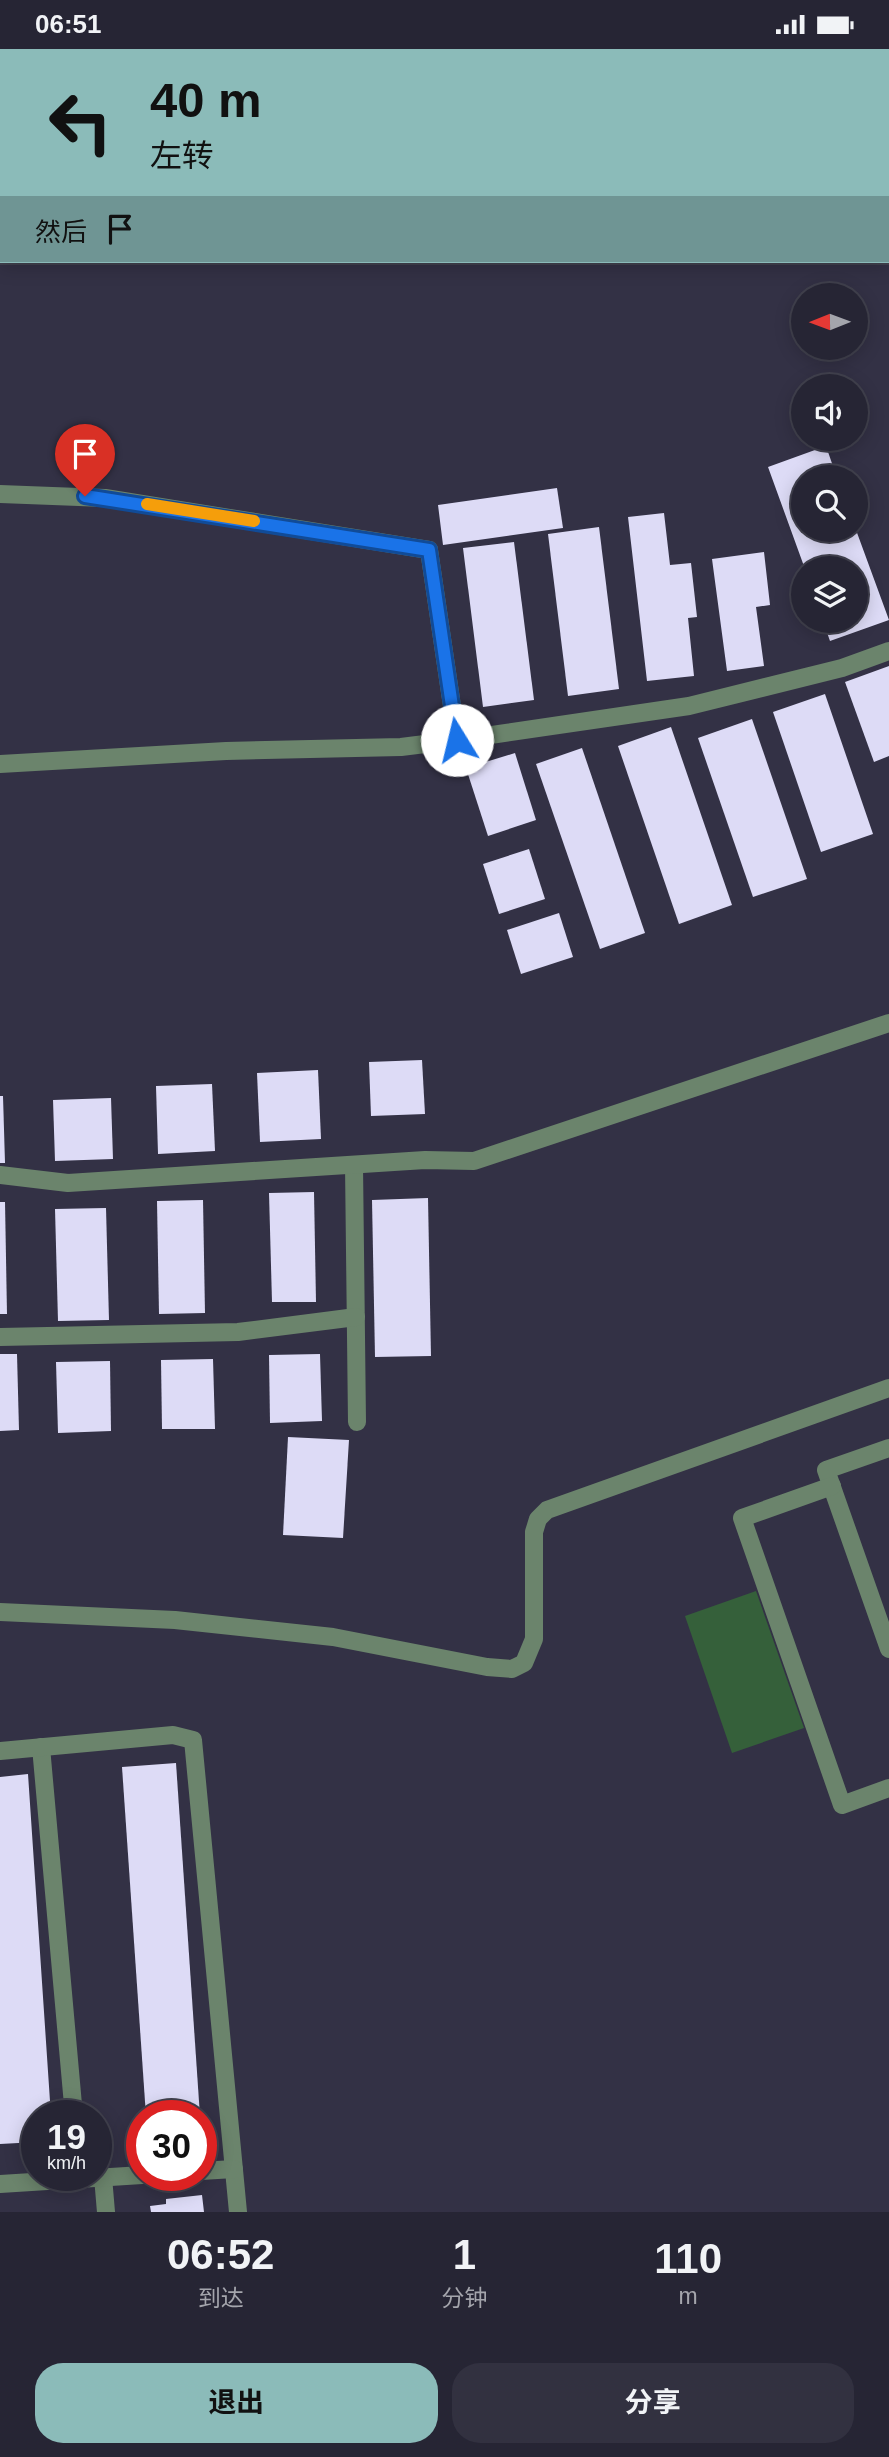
<!DOCTYPE html>
<html lang="zh">
<meta charset="utf-8">
<style>
body{margin:0;font-family:Helvetica,"Noto Sans SC",sans-serif;background:#323140;color:#f1f3f6;height:100vh;display:flex;flex-direction:column;font-size:26px;white-space:nowrap}
*{box-sizing:border-box;margin:0}
p{font-size:23px;color:#a4a5ac}
.icon{flex:none;width:38px;height:38px;fill:none;stroke:currentColor;stroke-width:2;stroke-linecap:round;stroke-linejoin:round}
.map{position:relative;height:2163px;overflow:hidden}
.panel{display:flex;flex-direction:column;background:#262534;flex:1}
.panel>*{flex:none}
.hud{position:absolute;left:0px;top:0px;width:889px;height:214px;box-shadow:0 4px 18px #0003,0 0 0 2px #42424f;background:#8bbbb9;color:#111;overflow:hidden}
.needle{width:46px;rotate:269deg}
.tools{position:absolute;left:791px;top:234px;display:grid;gap:14px}
.tools a{display:grid;place-items:center;width:77px;height:77px;border-radius:50%;background:#262534;box-shadow:0 4px 18px #0003,0 0 0 2px #42424f;font-size:35px}
.speed{position:absolute;left:21px;top:2051px;display:flex;gap:14px;font-size:35px;font-weight:700;text-align:center}
.speed>*{display:grid;place-content:center;width:91px;height:91px;border-radius:50%;background:#262534;box-shadow:0 4px 18px #0003,0 0 0 2px #42424f;line-height:1}
.speed small{font-size:18px;font-weight:400}
.speed .limit{border:10px solid #d22;background:#fff;color:#111}
.pin{position:absolute;display:grid;place-items:center;width:60px;height:60px;color:#fff;margin:-72px -30px;border-radius:50% 50% 50% 0;rotate:-45deg;box-shadow:0 0 7px #0007}
.pin .icon{rotate:45deg}
.me{position:absolute;width:77px;margin:-38px;rotate:351deg;stroke-linejoin:round;filter:drop-shadow(0 0 5px #0008)}
.turn{display:flex;align-items:center;gap:24px;height:147px;padding:0 35px;font-size:32px}
.turn .icon{width:91px;height:91px;stroke-width:2.5}
.turn b{display:block;font-size:49px;line-height:60px}
.then{display:flex;align-items:center;height:66px;padding:0 35px;background:#0003;gap:14px;font-size:26px}
.eta{display:flex;justify-content:space-evenly;align-items:center;height:119px;text-align:center}
.eta b{font-size:42px;font-weight:700;line-height:49px}
.action{display:flex;gap:14px;margin-top:auto;padding:14px 35px}
.action a{flex:1;height:80px;border-radius:28px;background:#8bbbb9;color:#111;font-size:28px;font-weight:700;line-height:80px;text-align:center}
.action a+a{background:#323140;color:#f1f3f6}
.status{display:flex;justify-content:space-between;align-items:center;height:49px;padding:0 35px;background:#262534;direction:ltr}
.status svg{height:19px;fill:currentColor}
.map>svg:first-child{display:block}
</style>
<div class="status"><b>06:51</b><svg viewBox="0 0 49 12"><path d="M0 12V9h3v3zM5 12V6h3v6zM10 12V3h3v9zM15 12V0h3v12zM26 1h20v11H26zM47 4h2v5h-2z"/></svg></div>
<div class="map">
<svg width="889" height="2163" viewBox="0 0 889 2163">
<rect width="100%" height="100%" fill="#333145"/>
<path fill="#35603a" d="M 756,1542 L 804,1679 L 732,1704 L 685,1567 Z"/>
<g fill="#dddbf6">
<path d="M 826,397 L 837,429 L 803,429 L 803,481 L 856,481 L 889,571 L 830,592 L 823,572 L 856,572 L 856,520 L 805,520 L 768,418 Z"/>
<path d="M 557,439 L 563,479 L 443,496 L 438,456 Z"/>
<path d="M 664,464 L 670,516 L 691,514 L 697,568 L 688,569 L 694,627 L 647,632 L 628,468 Z"/>
<path d="M 599,478 L 619,640 L 568,647 L 548,485 Z"/>
<path d="M 514,493 L 534,651 L 483,658 L 463,499 Z"/>
<path d="M 764,503 L 770,556 L 756,558 L 764,617 L 727,622 L 712,510 Z"/>
<path d="M 889,617 L 889,707 L 874,713 L 845,633 Z"/>
<path d="M 825,645 L 873,785 L 821,803 L 773,663 Z"/>
<path d="M 752,670 L 807,830 L 753,848 L 698,689 Z"/>
<path d="M 671,678 L 732,856 L 679,875 L 618,697 Z"/>
<path d="M 582,699 L 645,884 L 600,900 L 536,715 Z"/>
<path d="M 515,704 L 536,771 L 488,787 L 466,719 Z"/>
<path d="M 529,800 L 545,850 L 499,865 L 483,815 Z"/>
<path d="M 559,864 L 573,908 L 521,925 L 507,881 Z"/>
<path d="M 422,1011 L 425,1065 L 371,1067 L 369,1013 Z"/>
<path d="M 318,1021 L 321,1090 L 260,1093 L 257,1024 Z"/>
<path d="M 212,1035 L 215,1102 L 158,1105 L 156,1037 Z"/>
<path d="M 0,1047 L 3,1047 L 5,1114 L 0,1114 Z"/>
<path d="M 111,1049 L 113,1110 L 55,1112 L 53,1051 Z"/>
<path d="M 314,1143 L 316,1253 L 272,1253 L 269,1144 Z"/>
<path d="M 428,1149 L 431,1307 L 375,1308 L 372,1151 Z"/>
<path d="M 203,1151 L 205,1264 L 159,1265 L 157,1152 Z"/>
<path d="M 0,1153 L 5,1153 L 7,1265 L 0,1265 Z"/>
<path d="M 106,1159 L 109,1271 L 58,1272 L 55,1160 Z"/>
<path d="M 0,1305 L 17,1305 L 19,1381 L 0,1382 Z"/>
<path d="M 320,1305 L 322,1372 L 270,1374 L 269,1306 Z"/>
<path d="M 213,1310 L 215,1380 L 162,1380 L 161,1311 Z"/>
<path d="M 110,1312 L 111,1382 L 58,1384 L 56,1313 Z"/>
<path d="M 288,1388 L 349,1391 L 343,1489 L 283,1486 Z"/>
<path d="M 176,1714 L 200,2067 L 146,2067 L 122,1718 Z"/>
<path d="M 28,1725 L 51,2067 L 37,2067 L 37,2093 L 0,2095 L 0,1728 Z"/>
<path d="M 202,2146 L 204,2163 L 151,2163 L 150,2157 L 166,2155 L 166,2150 Z"/>
</g>
<g fill="none" stroke-linecap="round" stroke-linejoin="round">
<g stroke="#6b846c" stroke-width="18">
<path d="M 0,445 L 105,449 L 429,501 L 457,691"/>
<path d="M 0,715 L 226,702 L 401,698 L 457,691 L 689,657 L 842,619 L 889,602"/>
<path d="M 354,1116 L 357,1373"/>
<path d="M 0,1126 L 68,1134 L 425,1111 L 474,1112 L 889,974"/>
<path d="M 0,1288 L 238,1283 L 356,1268"/>
<path d="M 889,1399 L 826,1421 L 889,1600"/>
<path d="M 832,1437 L 742,1469 L 842,1756 L 889,1739"/>
<path d="M 0,1563 L 175,1571 L 333,1588 L 487,1618 L 512,1620 L 524,1614 L 534,1590 L 534,1483 L 538,1470 L 547,1461 L 889,1339"/>
<path d="M 41,1698 L 74,2067"/>
<path d="M 0,1702 L 173,1686 L 193,1691 L 238,2163"/>
<path d="M 201,2122 L 234,2120"/>
<path d="M 103,2128 L 106,2163"/>
<path d="M 0,2135 L 142,2126"/>
</g>
<g stroke="#b3f4b9" stroke-width="21">
<path d="M 872,0 L 872,2"/>
<path d="M 887,45 L 889,50"/>
</g>
</g>
<g fill="none" stroke-linecap="round" stroke-linejoin="round">
<defs>
<path id="route" d="M 85,447 L 429,501 L 457,691"/>
</defs>
<use href="#route" stroke="#114b97" stroke-width="18"/>
<use href="#route" stroke="#1a73e8" stroke-width="12"/>
<path stroke="#f59e0b" stroke-width="12" d="M 147,455 L 254,472"/>
</g>
</svg>
<div class="tools">
<a><svg class="needle" viewBox="-14 -14 28 28"><path d="M0-13l5 13h-10z" fill="#e53935"/><path d="M0 13l5-13h-10z" fill="#a4a5ac"/></svg></a>
<a><svg class="icon" aria-label="sound" viewBox="0 0 24 24"><path d="M4 9h4l5-4v14l-5-4H4zM17 9q2 3 0 6"/></svg></a>
<a><svg class="icon" aria-label="search" viewBox="0 0 24 24"><circle cx="10" cy="10" r="6"/><path d="M15 15l6 6"/></svg></a>
<a><svg class="icon" aria-label="layers" viewBox="0 0 24 24"><path d="M12 4l9 5-9 5-9-5zM3 14l9 5 9-5"/></svg></a>
</div>
<div class="speed"><div>19<small>km/h</small></div><div class="limit">30</div></div>
<div class="pin" style="left:85px;top:447px;background:#d93025"><svg class="icon" aria-label="arrive" viewBox="0 0 24 24"><path d="M6 21V4h12l-3 4 3 4H6"/></svg></div>
<svg class="me" style="left:457px;top:691px" viewBox="-20 -20 40 40"><circle r="19" fill="#fff"/><path d="M0-13L10 11 0 6-10 11z" fill="#1a73e8"/></svg>
<div class="hud">
<div class="turn"><svg class="icon" aria-label="left" viewBox="0 0 24 24"><path d="M17 20v-9H6M10 6l-5 5 5 5"/></svg><div><b>40 m</b>左转</div></div>
<div class="then">然后<svg class="icon" aria-label="arrive" viewBox="0 0 24 24"><path d="M6 21V4h12l-3 4 3 4H6"/></svg></div>
</div>
</div>
<section class="panel">
<div class="eta">
<div><b>06:52</b><p>到达</p></div>
<div><b>1</b><p>分钟</p></div>
<div><b>110</b><p>m</p></div>
</div>
<div class="action"><a>退出</a><a>分享</a></div>
</section>
